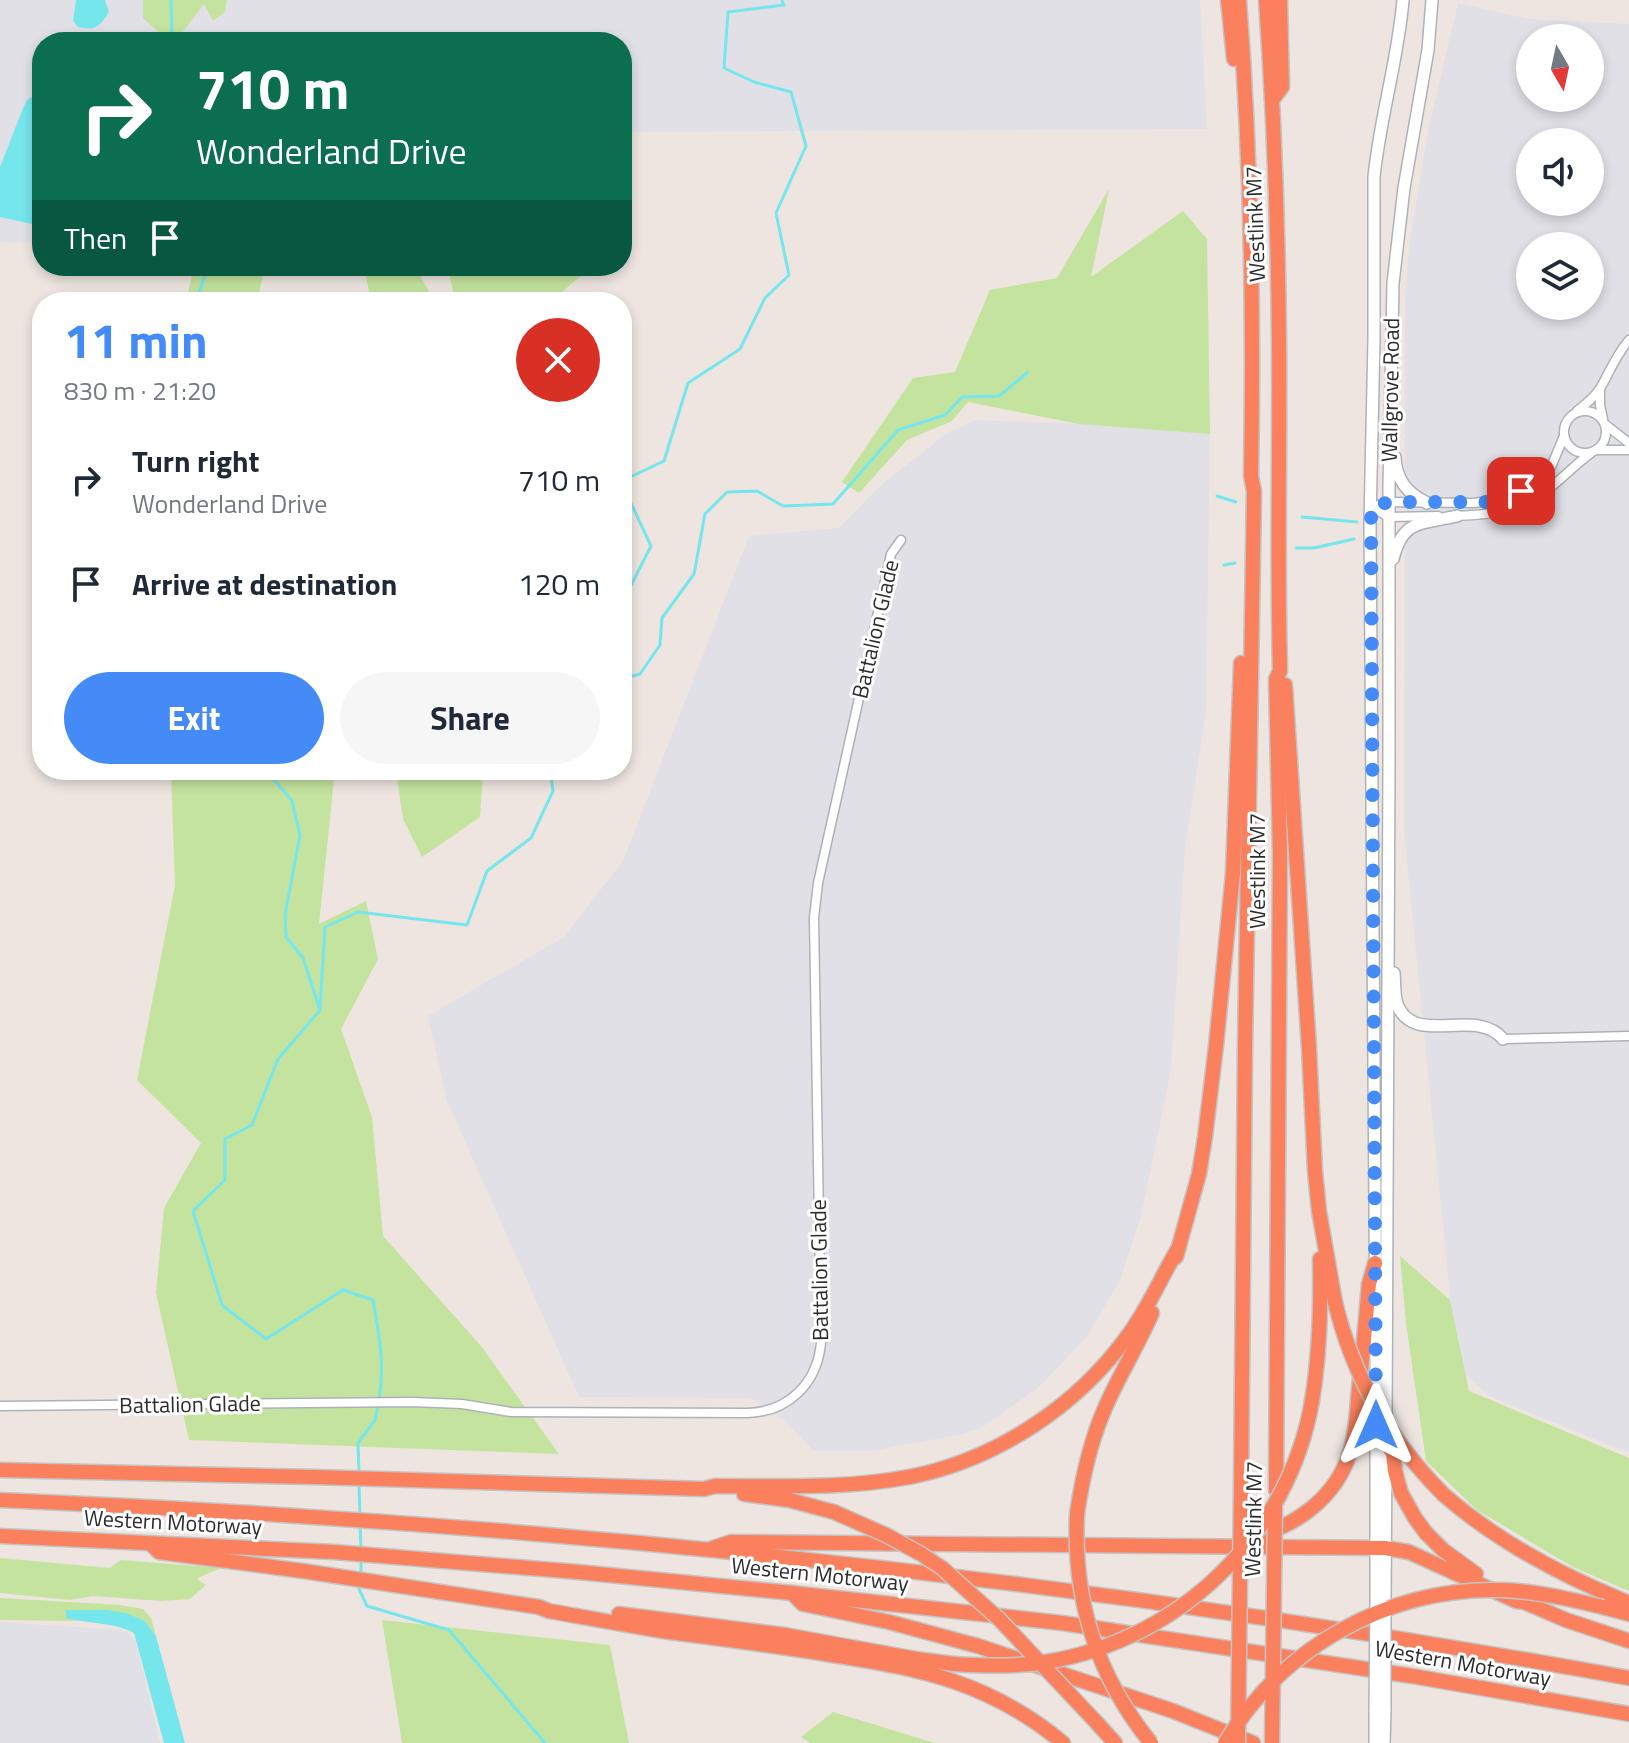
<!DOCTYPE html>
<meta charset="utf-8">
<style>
body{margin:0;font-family:"Titillium Web",sans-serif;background:#f6f6f7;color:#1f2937;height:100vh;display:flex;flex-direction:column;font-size:30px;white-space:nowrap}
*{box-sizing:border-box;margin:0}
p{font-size:26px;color:#747a83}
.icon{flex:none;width:44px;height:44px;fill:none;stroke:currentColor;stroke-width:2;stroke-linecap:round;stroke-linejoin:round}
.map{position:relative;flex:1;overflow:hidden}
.side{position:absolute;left:32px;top:292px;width:600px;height:488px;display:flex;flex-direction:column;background:#fff;border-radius:32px;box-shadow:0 4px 12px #0003}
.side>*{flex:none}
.guide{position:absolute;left:32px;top:32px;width:600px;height:244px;border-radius:32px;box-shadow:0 4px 12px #0003;background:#0b6e4f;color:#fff;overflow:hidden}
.needle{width:52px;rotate:171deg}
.tools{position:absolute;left:1516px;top:24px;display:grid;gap:16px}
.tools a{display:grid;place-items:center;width:88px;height:88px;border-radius:50%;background:#fff;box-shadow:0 4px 12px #0003;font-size:40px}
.pin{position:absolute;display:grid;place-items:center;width:68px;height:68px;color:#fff;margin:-34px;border-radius:16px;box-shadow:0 4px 12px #0006}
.me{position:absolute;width:88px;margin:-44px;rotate:0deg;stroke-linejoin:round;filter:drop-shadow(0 0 6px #0008)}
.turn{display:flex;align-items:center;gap:28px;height:168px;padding:0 32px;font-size:36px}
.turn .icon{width:104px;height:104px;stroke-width:2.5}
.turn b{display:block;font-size:56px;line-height:68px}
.then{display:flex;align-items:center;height:76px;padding:0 32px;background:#0003;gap:16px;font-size:30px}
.round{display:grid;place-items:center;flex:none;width:84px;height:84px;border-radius:42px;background:#f6f6f7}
.overview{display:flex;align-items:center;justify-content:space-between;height:136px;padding:0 32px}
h1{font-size:48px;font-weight:700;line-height:60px;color:#448bf7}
.cta{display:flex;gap:16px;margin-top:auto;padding:16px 32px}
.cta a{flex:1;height:92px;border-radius:48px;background:#448bf7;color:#fff;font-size:32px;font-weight:700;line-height:92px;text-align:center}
.cta a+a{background:#f6f6f7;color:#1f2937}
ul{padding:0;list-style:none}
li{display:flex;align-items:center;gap:24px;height:104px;padding:0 32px}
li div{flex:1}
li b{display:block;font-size:30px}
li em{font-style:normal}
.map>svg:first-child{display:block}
</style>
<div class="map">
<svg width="1629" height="1743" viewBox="0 0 1629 1743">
<rect width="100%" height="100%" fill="#eee5e0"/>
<g fill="#e1e0e7" fill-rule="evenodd">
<path d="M 0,0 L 1200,0 L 1207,129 L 622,132 L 622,42 L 42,42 L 42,243 L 0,242 Z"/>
<path d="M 1458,3 L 1528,19 L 1629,24 L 1629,1452 L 1614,1447 L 1489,1396 L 1457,1366 L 1404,831 L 1405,297 L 1410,240 L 1428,131 ZM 1530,38 L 1590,38 L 1590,98 L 1530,98 ZM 1530,142 L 1590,142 L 1590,202 L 1530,202 ZM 1530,246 L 1590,246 L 1590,306 L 1530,306 Z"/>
<path d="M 975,420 L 1079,424 L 1210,434 L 1206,713 L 1185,847 L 1171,1070 L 1141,1216 L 1120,1280 L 1086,1338 L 1039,1387 L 984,1426 L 963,1434 L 871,1451 L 814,1451 L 784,1420 L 751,1398 L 579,1397 L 447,1101 L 428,1016 L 564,937 L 623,861 L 749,536 L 839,528 L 880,486 L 947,433 Z"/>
<path d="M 0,1622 L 122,1630 L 129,1633 L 136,1642 L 160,1743 L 0,1743 Z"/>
</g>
<g fill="#c4e39e">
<path d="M 143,0 L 227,0 L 225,12 L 213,21 L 204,4 L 181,34 L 167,40 L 143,18 Z"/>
<path d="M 1109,189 L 1091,277 L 1183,211 L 1207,239 L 1210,434 L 1079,424 L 968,402 L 952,421 L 907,440 L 859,493 L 842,482 L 913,378 L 955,372 L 990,290 L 1057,278 Z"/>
<path d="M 194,266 L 265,266 L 257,302 L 186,302 Z"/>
<path d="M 364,266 L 424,266 L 421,278 L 436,302 L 371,302 Z"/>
<path d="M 448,266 L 580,266 L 582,275 L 550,302 L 455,302 Z"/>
<path d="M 171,770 L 335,770 L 319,924 L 366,901 L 378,959 L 341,1029 L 372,1117 L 383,1236 L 481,1346 L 559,1454 L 189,1440 L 156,1293 L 164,1208 L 201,1143 L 137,1080 L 175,885 Z"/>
<path d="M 396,770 L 483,770 L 480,817 L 422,857 L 403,819 Z"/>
<path d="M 1400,1256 L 1450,1300 L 1469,1391 L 1629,1458 L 1629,1591 L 1573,1567 L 1477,1510 L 1426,1461 L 1406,1323 Z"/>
<path d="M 0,1558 L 110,1568 L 121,1560 L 221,1568 L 202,1576 L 197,1579 L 206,1585 L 190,1599 L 161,1601 L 93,1596 L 70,1600 L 0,1593 Z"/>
<path d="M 0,1598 L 121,1605 L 143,1609 L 151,1618 L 156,1636 L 145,1621 L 66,1618 L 79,1621 L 0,1620 Z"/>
<path d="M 382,1620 L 610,1645 L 629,1743 L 402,1743 Z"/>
<path d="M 833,1712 L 935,1743 L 810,1743 L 801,1737 Z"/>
</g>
<g fill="#76e6ed">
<path d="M 76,0 L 105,0 L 109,12 C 99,27 96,31 78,27 L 73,21 Z"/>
<path d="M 35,95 L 42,96 L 42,225 L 36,225 L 0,217 L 0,167 L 23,108 L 27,100 Z"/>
<path d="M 66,1610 L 106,1610 L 126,1613 L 145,1621 L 156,1636 L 185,1743 L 164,1743 L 134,1633 C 113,1622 89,1624 66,1618 Z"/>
</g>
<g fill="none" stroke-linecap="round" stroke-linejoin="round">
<g stroke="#76e6ed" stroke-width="3">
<path d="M 170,42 L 172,34 L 171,0"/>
<path d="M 196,302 L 208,266"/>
<path d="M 622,481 L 664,461 L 688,383 L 740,349 L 765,298 L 789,275 L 776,213 L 806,146 L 791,92 L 754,82 L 724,68 L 728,12 L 784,5 L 782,0"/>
<path d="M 622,484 L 651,546 L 622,603"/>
<path d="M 1217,496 L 1236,502"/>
<path d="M 1302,517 L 1357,522"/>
<path d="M 1296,548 L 1314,548 L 1354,539"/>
<path d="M 1224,565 L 1235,563"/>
<path d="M 622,679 L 640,674 L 660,645 L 662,618 L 694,574 L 705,514 L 727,492 L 757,491 L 783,506 L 833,504 L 898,430 L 945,415 L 962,397 L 999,396 L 1028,372"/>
<path d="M 266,770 L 292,801 L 300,835 L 285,915 L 286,937 L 303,958 L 320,1010 L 278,1059 L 252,1125 L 225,1139 L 225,1180 L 193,1211 L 222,1305 L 266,1339 L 343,1290 L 373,1300 C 379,1333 385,1366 379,1399"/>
<path d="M 320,1008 L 325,927 L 358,912 L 467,925 L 487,871 L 531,838 L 553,791 L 550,770"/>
<path d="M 359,1473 L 358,1443 L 375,1420 L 378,1406"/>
<path d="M 359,1484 L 360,1517"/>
<path d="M 360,1524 L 361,1549"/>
<path d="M 361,1576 L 361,1560"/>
<path d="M 360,1584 L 359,1589 L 367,1606 L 449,1630 L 545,1743"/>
</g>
<defs>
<g id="minor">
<path d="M 1600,389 L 1600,405 L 1603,419"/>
<circle cx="1585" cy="432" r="21"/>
<path d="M 1577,411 C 1586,404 1595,397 1601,387 C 1610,371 1616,355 1629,340"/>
<path d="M 1606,425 L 1629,443"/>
<path d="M 1598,450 L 1629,450"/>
<path d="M 1371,507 L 1389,517 L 1438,516"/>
<path d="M 1371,507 L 1389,502 L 1473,503 L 1503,499 L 1538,482 L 1551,467 L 1564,436"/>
<path d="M 1451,516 C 1491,515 1521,513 1552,486 C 1566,475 1577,463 1591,453"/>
<path d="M 1503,1039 L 1629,1036"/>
<path d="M 0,1406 L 412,1402 L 462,1404 L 511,1412 L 747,1413 C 788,1412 817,1384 821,1343 L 814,918 L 818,883 L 891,554 L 901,540"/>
</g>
<g id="secondary">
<path d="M 1395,457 C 1396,480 1407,493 1427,503"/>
<path d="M 1393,559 C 1403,518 1423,524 1457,516"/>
<path d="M 1394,973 C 1395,982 1394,995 1397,1004 C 1413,1048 1476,1006 1503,1039"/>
<path d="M 1386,1421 L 1389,761 L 1389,487 L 1393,283 L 1404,188 L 1428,50 L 1432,0"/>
<path d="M 1376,1606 L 1376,1344 L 1370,522 L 1374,339 L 1374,177 C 1380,117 1398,60 1403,0"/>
<path d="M 1385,1606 L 1386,1442"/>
<path d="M 1375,1743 L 1375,1710"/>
<path d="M 1384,1743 L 1385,1710"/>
</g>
<g id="motorway">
<path d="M 1228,0 L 1234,59"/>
<path d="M 1239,0 C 1251,158 1254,317 1251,476 L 1254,491 L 1245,1048 L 1241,1490"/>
<path d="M 1266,0 C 1274,114 1278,227 1279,341 C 1280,451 1277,561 1280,671 L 1276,679 L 1280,854 L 1276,1490"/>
<path d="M 1272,100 L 1282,87 L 1280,0"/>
<path d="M 1285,685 L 1309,1048 L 1315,1171 L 1319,1211 L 1335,1302"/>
<path d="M 1176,1257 L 1199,1174 L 1205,1137 L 1216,1046 L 1233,873 L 1241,663"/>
<path d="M 1312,1401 C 1320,1353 1321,1307 1320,1259"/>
<path d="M 1386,1443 L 1393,1453 L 1395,1471 L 1401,1493 L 1415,1518 L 1426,1533 L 1443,1550 L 1476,1574"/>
<path d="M 0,1470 L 314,1477 L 704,1489 L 715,1486 C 779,1486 845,1489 909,1477 C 996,1460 1078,1406 1129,1334 C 1149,1307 1161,1277 1178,1249"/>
<path d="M 744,1494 L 789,1500 L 834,1512"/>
<path d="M 1444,1495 C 1499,1543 1562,1576 1629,1603"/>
<path d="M 0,1500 C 546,1523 1091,1580 1629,1678"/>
<path d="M 1077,1514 C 1082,1480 1089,1447 1102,1415 C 1116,1380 1137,1348 1152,1313"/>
<path d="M 0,1536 L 334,1552 L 578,1572 L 792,1593 L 1062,1623 L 1412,1676 L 1629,1714"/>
<path d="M 1244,1539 C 1293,1529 1337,1499 1351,1449 C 1357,1429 1357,1408 1359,1388 C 1363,1353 1366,1319 1369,1284 L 1375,1263"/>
<path d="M 151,1544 L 159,1552 L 303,1571 L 539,1607 L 549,1611 C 589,1618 629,1626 669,1632 C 724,1639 778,1646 832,1655 C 923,1669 991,1683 1063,1743"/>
<path d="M 713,1548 L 731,1542 L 1385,1548 L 1409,1552 L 1516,1601 L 1524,1602 L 1566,1620 L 1629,1641"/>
<path d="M 792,1593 L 803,1604 L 889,1622 L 978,1646 L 1173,1711 L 1253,1743"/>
<path d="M 1603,1607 L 1629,1614"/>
<path d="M 619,1614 L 785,1635 L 916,1659 L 954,1664"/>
<path d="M 1097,1723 L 1115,1743"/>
</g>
</defs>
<use href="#minor" stroke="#adb2b9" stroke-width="11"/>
<use href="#secondary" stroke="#adb2b9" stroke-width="14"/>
<use href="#motorway" stroke="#c4c4c4" stroke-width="17"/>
<use href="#minor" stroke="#fff" stroke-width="8"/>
<use href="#secondary" stroke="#fff" stroke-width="11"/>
<use href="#motorway" stroke="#fb815e" stroke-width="14"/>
<defs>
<g id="secondary-bridge">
<path d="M 1385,1606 L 1385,1710"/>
<path d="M 1375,1710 L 1376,1606"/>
</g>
<g id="motorway-bridge">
<path d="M 1335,1302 C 1353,1377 1390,1441 1444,1495"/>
<path d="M 834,1512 L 886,1535 L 921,1554 L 942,1568 L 999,1619 L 1097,1723"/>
<path d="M 1077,1514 C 1073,1600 1096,1675 1151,1743"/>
<path d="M 954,1664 C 984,1666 1015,1667 1046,1662 C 1180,1640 1289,1535 1312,1401"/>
<path d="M 1225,1743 C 1282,1647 1389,1587 1501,1590 C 1536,1591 1569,1599 1603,1607"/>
<path d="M 1238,1743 L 1241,1490"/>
<path d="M 1272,1743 L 1275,1507"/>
</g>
</defs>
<use href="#secondary-bridge" stroke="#adb2b9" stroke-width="14" stroke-linecap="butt"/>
<use href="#motorway-bridge" stroke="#c4c4c4" stroke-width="17" stroke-linecap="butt"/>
<use href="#secondary-bridge" stroke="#fff" stroke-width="11"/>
<use href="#motorway-bridge" stroke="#fb815e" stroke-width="14"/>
</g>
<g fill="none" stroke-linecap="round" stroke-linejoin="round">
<path stroke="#448bf7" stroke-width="14" stroke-dasharray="0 25.2" d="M 1376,1425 L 1371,507 L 1389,502 L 1488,502 L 1503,499 L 1521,491"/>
</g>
<g text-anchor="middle" stroke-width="6" stroke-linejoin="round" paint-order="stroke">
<g font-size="22" fill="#2d2d2d" stroke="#fff">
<text transform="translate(1255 224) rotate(-92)" y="8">Westlink M7</text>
<text transform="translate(1390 390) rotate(-89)" y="8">Wallgrove Road</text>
<text transform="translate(875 629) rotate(-77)" y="8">Battalion Glade</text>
<text transform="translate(1257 871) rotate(-90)" y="8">Westlink M7</text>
<text transform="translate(819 1270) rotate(-91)" y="8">Battalion Glade</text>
<text transform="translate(190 1404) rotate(-1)" y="8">Battalion Glade</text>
<text transform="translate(1253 1519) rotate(-89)" y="8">Westlink M7</text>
<text transform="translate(173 1522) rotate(3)" y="8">Western Motorway</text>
<text transform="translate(820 1574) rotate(6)" y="8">Western Motorway</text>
<text transform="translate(1463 1663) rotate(10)" y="8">Western Motorway</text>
</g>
</g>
</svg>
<div class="tools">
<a><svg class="needle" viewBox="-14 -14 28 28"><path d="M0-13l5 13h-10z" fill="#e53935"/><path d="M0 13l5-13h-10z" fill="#747a83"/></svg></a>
<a><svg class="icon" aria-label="sound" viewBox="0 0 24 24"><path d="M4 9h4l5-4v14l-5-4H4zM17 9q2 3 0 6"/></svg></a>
<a><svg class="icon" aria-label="layers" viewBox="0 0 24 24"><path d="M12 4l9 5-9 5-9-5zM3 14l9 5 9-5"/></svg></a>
</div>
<div class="pin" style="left:1521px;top:491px;background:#d93025"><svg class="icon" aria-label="arrive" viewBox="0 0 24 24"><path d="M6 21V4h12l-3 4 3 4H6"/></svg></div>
<svg class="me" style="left:1376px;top:1425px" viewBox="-20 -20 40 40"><path d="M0-17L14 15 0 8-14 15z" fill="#448bf7" stroke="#fff" stroke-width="4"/></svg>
<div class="guide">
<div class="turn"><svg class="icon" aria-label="right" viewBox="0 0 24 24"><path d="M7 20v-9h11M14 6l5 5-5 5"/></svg><div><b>710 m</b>Wonderland Drive</div></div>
<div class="then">Then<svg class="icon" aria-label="arrive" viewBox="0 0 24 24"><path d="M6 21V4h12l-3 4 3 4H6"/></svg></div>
</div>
<section class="side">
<div class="overview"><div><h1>11 min</h1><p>830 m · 21:20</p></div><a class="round" style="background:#d93025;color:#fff"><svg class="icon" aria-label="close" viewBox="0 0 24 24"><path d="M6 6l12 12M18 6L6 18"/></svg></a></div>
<ul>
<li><svg class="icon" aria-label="right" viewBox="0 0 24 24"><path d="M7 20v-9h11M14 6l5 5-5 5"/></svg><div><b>Turn right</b><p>Wonderland Drive</p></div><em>710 m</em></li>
<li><svg class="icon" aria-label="arrive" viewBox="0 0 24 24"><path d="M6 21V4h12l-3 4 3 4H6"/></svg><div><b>Arrive at destination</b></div><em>120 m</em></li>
</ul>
<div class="cta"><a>Exit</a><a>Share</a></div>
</section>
</div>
